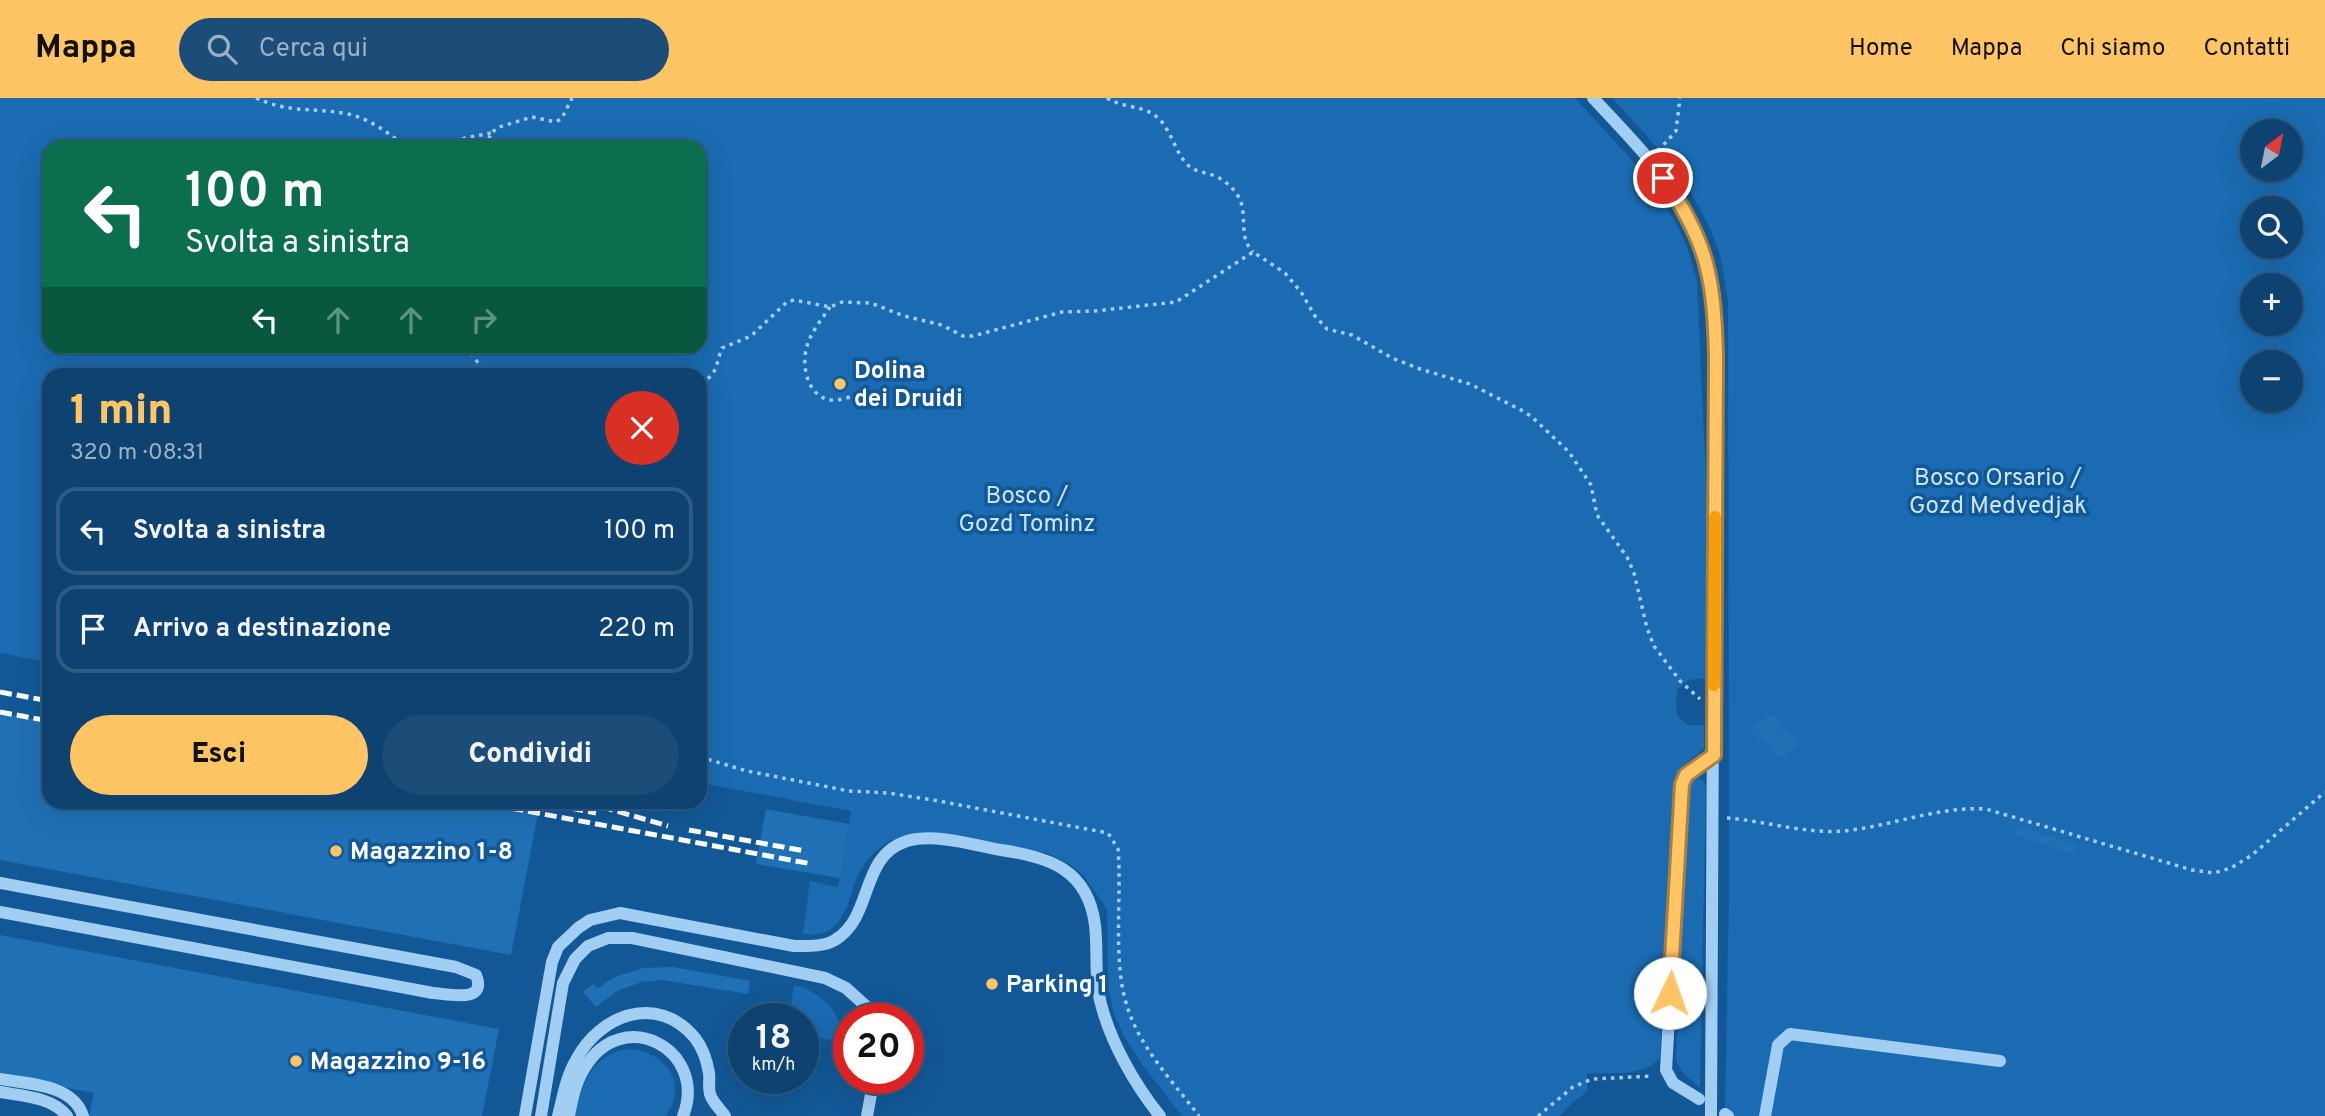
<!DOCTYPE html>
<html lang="it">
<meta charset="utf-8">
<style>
body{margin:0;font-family:Overpass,sans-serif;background:#1c4d78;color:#f1f3f6;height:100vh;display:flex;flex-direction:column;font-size:26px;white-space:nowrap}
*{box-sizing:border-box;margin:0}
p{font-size:23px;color:#9bb0c3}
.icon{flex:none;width:38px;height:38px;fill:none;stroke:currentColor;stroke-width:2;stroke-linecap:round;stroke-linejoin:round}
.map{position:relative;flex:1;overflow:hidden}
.details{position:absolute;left:42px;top:270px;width:665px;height:441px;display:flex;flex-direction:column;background:#0e4270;border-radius:21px;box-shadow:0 7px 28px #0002,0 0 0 2px #2e5b83}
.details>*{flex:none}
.guide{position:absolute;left:42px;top:42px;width:665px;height:214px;border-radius:21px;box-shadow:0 7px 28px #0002,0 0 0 2px #2e5b83;background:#0b6e4f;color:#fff;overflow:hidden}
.needle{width:46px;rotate:32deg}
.controls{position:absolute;left:2240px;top:21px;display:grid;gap:14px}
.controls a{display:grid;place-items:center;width:63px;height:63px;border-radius:50%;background:#0e4270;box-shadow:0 7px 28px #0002,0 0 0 2px #2e5b83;font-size:35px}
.speed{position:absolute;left:728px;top:905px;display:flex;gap:14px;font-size:35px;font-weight:700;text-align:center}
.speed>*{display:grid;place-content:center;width:91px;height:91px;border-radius:50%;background:#0e4270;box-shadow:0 7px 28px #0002,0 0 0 2px #2e5b83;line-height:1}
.speed small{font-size:18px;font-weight:400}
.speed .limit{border:10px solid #d22;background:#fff;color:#111}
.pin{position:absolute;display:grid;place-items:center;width:60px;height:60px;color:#fff;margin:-30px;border:4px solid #fff;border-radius:50%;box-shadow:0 2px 7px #0007}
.me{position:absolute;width:77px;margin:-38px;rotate:3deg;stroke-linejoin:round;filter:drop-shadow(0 0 5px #0008)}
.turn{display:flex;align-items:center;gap:24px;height:147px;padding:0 28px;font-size:32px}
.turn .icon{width:91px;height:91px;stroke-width:2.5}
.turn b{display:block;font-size:49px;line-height:60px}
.lanes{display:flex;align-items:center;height:66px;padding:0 28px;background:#0003;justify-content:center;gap:35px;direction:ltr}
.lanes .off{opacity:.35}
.round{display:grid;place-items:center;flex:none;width:74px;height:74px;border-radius:37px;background:#1c4d78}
.head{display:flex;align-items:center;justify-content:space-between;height:119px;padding:0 28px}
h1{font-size:42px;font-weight:800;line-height:52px;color:#ffc464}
.cta{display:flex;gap:14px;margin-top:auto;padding:14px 28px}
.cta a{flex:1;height:80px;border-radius:42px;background:#ffc464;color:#111;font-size:28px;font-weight:800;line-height:80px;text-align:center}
.cta a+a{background:#1c4d78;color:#f1f3f6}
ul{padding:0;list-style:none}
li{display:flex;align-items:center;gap:21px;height:88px;margin:0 14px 10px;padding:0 14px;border:4px solid #2e5b83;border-radius:21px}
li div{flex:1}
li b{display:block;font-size:26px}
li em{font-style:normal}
header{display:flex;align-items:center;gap:42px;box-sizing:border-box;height:98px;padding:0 35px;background:#ffc464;color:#111}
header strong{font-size:33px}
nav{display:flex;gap:38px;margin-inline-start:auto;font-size:24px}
.search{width:490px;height:63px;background:#1c4d78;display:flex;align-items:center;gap:18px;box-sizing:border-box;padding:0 24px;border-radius:38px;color:#9bb0c3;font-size:26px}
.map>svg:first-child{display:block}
</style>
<header>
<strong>Mappa</strong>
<div class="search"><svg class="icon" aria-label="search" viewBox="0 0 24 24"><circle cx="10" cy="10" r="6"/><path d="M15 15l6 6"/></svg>Cerca qui</div>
<nav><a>Home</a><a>Mappa</a><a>Chi siamo</a><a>Contatti</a></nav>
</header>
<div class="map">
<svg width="2325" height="1018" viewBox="0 0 2325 1018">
<rect width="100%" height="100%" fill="#125896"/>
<g fill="#1a6bb1" fill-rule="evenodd">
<path d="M 0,0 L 1575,0 C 1615,44 1660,88 1684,142 C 1690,155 1693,170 1697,184 L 1710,467 L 1708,567 L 1706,580 L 1688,582 L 1677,592 L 1676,605 L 1678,619 L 1688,627 L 1704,627 L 1704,650 L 1678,672 L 1676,682 L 1660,959 C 1644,981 1610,973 1587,976 L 1587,994 L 1573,1004 L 1559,1018 L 1182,1018 L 1141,965 L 1125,940 L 1114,916 L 1108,887 L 1107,811 L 1083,777 L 1069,766 L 1047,755 L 937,735 C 907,732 878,743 862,770 C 846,797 849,842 803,836 L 810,783 L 838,789 L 851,713 L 700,685 L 700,276 L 49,276 L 49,564 L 0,555 ZM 49,49 L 700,49 L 700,248 L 49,248 Z"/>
<path d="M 1612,0 L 2325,0 L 2325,1018 L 1725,1018 L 1729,787 L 1728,201 C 1724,184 1723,164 1717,148 C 1696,89 1654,45 1612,0 ZM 2252,33 L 2291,33 L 2291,72 L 2252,72 ZM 2252,110 L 2291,110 L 2291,149 L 2252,149 ZM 2252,187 L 2291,187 L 2291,226 L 2252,226 ZM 2252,264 L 2291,264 L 2291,303 L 2252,303 Z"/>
<path d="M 1700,680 L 1704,683 L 1706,689 L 1700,990 L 1682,974 L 1676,962 L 1688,693 C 1689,685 1692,682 1700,680 Z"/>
<path d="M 794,887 C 822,894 842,914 842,944 L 803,937 L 803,920 L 789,920 Z"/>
<path d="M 627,951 C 663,952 691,985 665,1018 L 575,1018 C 580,987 593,956 627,951 Z"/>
</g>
<g fill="#2070b6">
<path d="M 0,615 L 49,624 L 49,704 L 477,704 L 538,715 L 511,857 L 0,762 Z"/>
<path d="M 1771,616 L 1774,620 L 1778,618 L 1784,625 L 1780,628 L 1782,631 L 1777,637 L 1787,629 L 1799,646 L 1779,661 L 1762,638 L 1758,641 L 1750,631 Z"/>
<path d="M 766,711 L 849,726 L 840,780 L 756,766 Z"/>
<path d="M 2017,728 L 2077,747 L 2074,756 L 2015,738 Z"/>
<path d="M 0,837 L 499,931 L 482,1018 L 89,1018 L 94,995 L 0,977 Z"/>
<path d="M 673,869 L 750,883 L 748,896 L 663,882 L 642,884 L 617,893 L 596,909 L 583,894 L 593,886 L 598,890 L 615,879 L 643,870 Z"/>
</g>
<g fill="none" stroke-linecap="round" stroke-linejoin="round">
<g stroke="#a2cef3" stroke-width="3.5" stroke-dasharray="3.5 5" stroke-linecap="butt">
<path d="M 256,0 C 291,16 314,9 348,16 C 370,21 389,35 406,49"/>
<path d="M 1107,0 C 1122,10 1143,7 1157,19 C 1172,32 1175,56 1189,68 C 1195,73 1202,74 1209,76 C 1221,79 1232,88 1238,98 C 1249,116 1237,138 1253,154"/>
<path d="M 439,49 L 445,44 L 491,35"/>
<path d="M 486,49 L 491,35 L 499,29 L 532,19 L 556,24 L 562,20 L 572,0"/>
<path d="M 1658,53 L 1676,33 L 1680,0"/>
<path d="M 830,209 C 822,221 811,234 807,248 C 801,267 807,299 831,302 C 838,303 846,300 853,298"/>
<path d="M 466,248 L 486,276"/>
<path d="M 700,284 C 718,279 716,264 722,250 L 751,238 L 787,204 L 794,202 L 830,209 L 842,204 L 871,205 L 904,218 L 942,227 L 963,238 L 973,238 L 1062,214 L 1095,213 L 1176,204 L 1253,154 L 1285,175 L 1301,194 L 1315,218 L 1327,231 L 1352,237 L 1392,260 L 1420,271 L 1470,286 L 1521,312 L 1531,318 L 1569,354 L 1591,387 L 1597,417 L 1627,459 L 1634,475 L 1647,530 L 1654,548 L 1680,583 L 1700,601"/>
<path d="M 700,659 L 747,673 L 849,693 L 888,695 L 933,702 L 1108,735 L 1118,751 C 1122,800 1112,866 1128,911 C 1141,951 1174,985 1199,1018"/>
<path d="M 1727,720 C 1765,723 1805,736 1844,733 C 1892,728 1938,708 1986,711 L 2192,772 L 2214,775 L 2231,770 L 2252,757 L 2325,694"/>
<path d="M 1538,1018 L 1573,989 L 1592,981 L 1653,978"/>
</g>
<g stroke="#a2cef3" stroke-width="12">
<path d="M 1593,0 C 1638,48 1693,101 1708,168 C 1712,181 1713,196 1715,210 L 1711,1018"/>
<path d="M 0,785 L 456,869 L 476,877 C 488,906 448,896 433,895 L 0,814"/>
<path d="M 0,981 C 28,986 73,986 83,1018"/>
<path d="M 0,994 C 22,998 52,999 67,1018"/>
<path d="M 1699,1001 L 1673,985 L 1666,972 L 1682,686 L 1686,677 L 1714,657"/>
<path d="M 1725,1016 L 1728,1018"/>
<path d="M 525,1018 L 552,864 L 558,849 L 578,830 L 590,822 L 620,815 L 794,848 C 807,848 824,849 835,842 C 874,819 859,758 907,743 C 936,735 973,747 1001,752 C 1050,759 1088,772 1095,827 C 1098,853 1094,880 1101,906 C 1111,945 1135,987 1160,1018"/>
<path d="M 541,1018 L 563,885 L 575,861 L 588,848 L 608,840 L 632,840 L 825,880 L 846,890 L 868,910 L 869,920"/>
<path d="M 558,1018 C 563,999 566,979 576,962 C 600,916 658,895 695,940 C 702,949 707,963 709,975 C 710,982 708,990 710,996 C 712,1004 721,1012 725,1018"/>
<path d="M 569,1018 C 572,1002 575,986 584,971 C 622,905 709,952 683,1018"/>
<path d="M 867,1018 L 874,980"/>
<path d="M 1765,1018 L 1778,947 L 1790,936 L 2000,963"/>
</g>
<g stroke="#fff" stroke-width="5" stroke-dasharray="12 5" stroke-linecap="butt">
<path d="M 0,594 L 49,603"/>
<path d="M 0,614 L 49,623"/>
<path d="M 478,704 L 812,766"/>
<path d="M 538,704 L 596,715"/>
<path d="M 585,704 L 668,728"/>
<path d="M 689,732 L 805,753"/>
</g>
</g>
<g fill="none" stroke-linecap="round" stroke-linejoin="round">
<defs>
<path id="route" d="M 1663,80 C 1708,144 1714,181 1716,258 L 1714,657 L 1686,677 L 1682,686 L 1670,895"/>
</defs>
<use href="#route" stroke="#a67f41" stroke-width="18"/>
<use href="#route" stroke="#ffc464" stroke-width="12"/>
<path stroke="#f59e0b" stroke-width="12" d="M 1714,587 L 1715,419"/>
</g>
<g fill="#ffc464" stroke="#125896" stroke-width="2.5">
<circle cx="840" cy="286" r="7"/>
<circle cx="336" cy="753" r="7"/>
<circle cx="992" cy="886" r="7"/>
<circle cx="296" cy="963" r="7"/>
</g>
<g text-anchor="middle" stroke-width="7" stroke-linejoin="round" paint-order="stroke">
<g font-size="24" font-weight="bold" fill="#fff" stroke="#125896" text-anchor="start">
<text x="854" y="280">Dolina<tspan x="854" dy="28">dei Druidi</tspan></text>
<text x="350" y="761">Magazzino 1-8</text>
<text x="1006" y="894">Parking 1</text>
<text x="310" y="971">Magazzino 9-16</text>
</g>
<g font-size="24" fill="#cae6fd" stroke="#125896">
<text x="1998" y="387">Bosco Orsario /<tspan x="1998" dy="28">Gozd Medvedjak</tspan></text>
<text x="1027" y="405">Bosco /<tspan x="1027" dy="28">Gozd Tominz</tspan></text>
</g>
</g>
</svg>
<div class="controls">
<a><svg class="needle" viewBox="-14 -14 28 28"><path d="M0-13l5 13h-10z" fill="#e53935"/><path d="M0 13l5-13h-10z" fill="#9bb0c3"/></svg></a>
<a><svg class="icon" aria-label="search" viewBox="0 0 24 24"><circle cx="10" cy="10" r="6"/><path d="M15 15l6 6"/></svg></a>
<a>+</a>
<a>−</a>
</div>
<div class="speed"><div>18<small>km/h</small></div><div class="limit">20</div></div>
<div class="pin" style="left:1663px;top:80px;background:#d93025"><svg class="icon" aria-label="arrive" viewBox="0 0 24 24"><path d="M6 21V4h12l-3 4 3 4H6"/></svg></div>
<svg class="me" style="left:1670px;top:895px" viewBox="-20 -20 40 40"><circle r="19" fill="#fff"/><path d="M0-13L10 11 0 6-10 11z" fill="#ffc464"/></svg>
<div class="guide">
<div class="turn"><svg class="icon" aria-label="left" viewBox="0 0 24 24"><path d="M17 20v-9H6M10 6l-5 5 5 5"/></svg><div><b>100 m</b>Svolta a sinistra</div></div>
<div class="lanes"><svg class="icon" aria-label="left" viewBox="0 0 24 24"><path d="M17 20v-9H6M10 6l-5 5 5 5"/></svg><svg class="icon off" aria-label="ahead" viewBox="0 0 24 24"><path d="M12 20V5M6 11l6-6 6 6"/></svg><svg class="icon off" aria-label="ahead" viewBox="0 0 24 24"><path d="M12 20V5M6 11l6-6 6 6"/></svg><svg class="icon off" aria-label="right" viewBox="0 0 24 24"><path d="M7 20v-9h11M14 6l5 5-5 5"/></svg></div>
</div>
<section class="details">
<div class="head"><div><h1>1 min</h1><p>320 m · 08:31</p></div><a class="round" style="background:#d93025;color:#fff"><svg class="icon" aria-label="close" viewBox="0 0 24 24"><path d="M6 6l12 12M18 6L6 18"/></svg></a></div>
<ul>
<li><svg class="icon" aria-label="left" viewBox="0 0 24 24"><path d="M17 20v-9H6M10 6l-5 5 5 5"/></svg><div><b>Svolta a sinistra</b></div><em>100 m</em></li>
<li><svg class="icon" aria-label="arrive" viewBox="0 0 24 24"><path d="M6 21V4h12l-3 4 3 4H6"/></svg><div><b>Arrivo a destinazione</b></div><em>220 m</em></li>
</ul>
<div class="cta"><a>Esci</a><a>Condividi</a></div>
</section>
</div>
